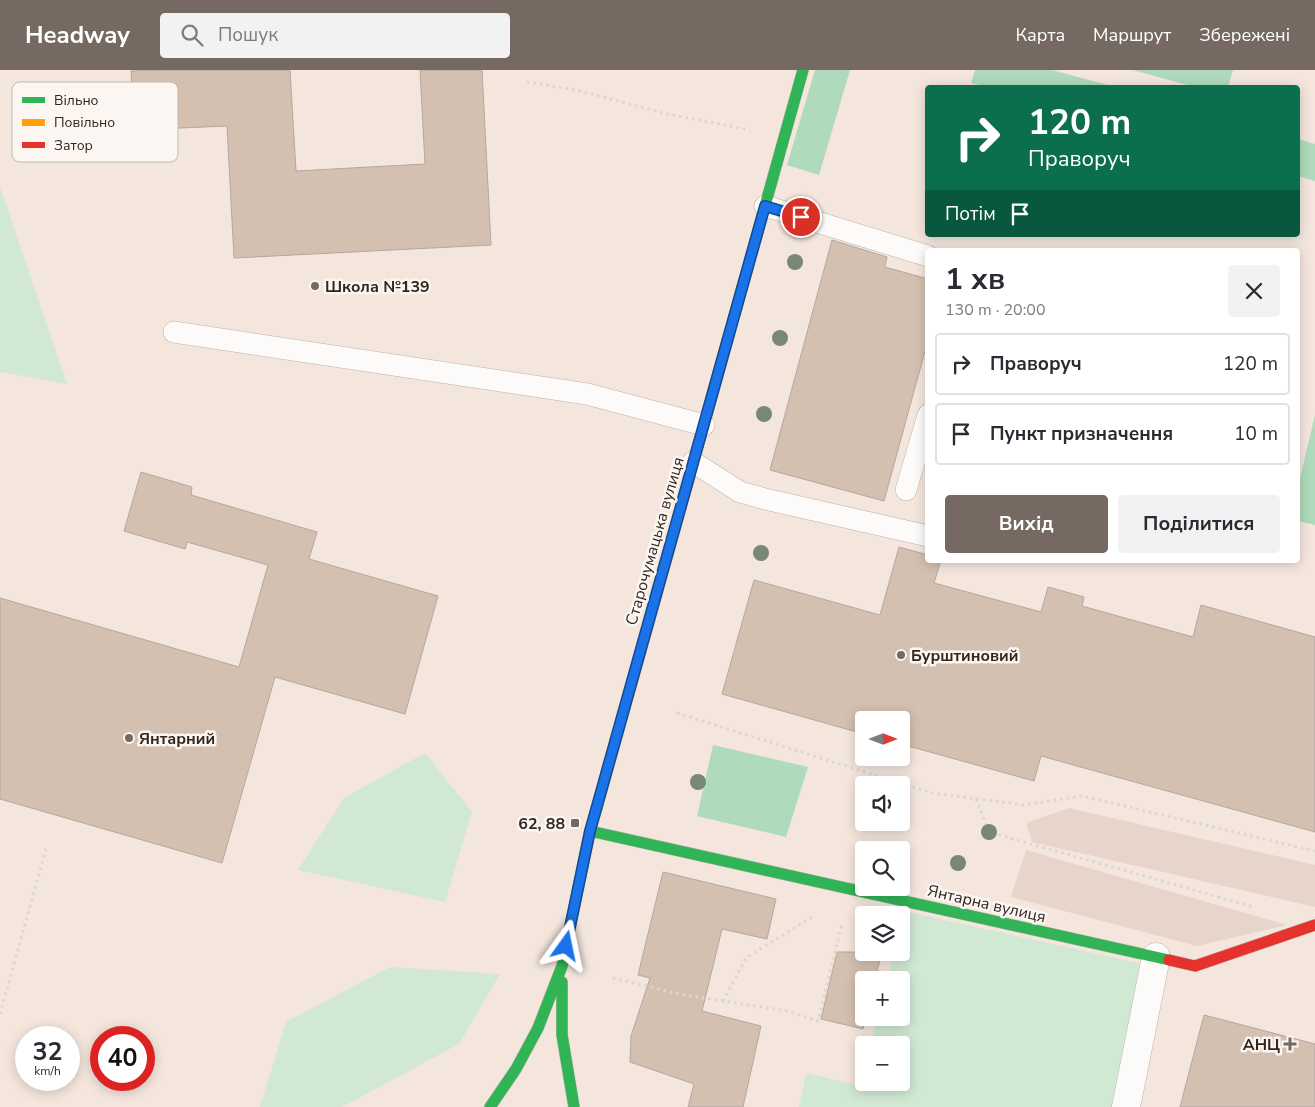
<!DOCTYPE html>
<html lang="uk">
<meta charset="utf-8">
<style>
body{margin:0;font-family:"Nunito Sans",sans-serif;background:#f2f2f3;color:#2b2b33;height:100vh;display:flex;flex-direction:column;font-size:19px;white-space:nowrap}
*{box-sizing:border-box;margin:0}
p{font-size:16px;color:#7c7c81}
.icon{flex:none;width:28px;height:28px;fill:none;stroke:currentColor;stroke-width:2;stroke-linecap:round;stroke-linejoin:round}
.map{position:relative;flex:1;overflow:hidden}
.side{position:absolute;left:925px;top:178px;width:375px;height:315px;display:flex;flex-direction:column;background:#fff;border-radius:5px;box-shadow:0 2px 12px #0003}
.side>*{flex:none}
.banner{position:absolute;left:925px;top:15px;width:375px;height:152px;border-radius:5px;box-shadow:0 2px 12px #0003;background:#0b6e4f;color:#fff;overflow:hidden}
.needle{width:32px;rotate:90deg}
.controls{position:absolute;left:855px;top:641px;display:grid;gap:10px}
.controls a{display:grid;place-items:center;width:55px;height:55px;border-radius:5px;background:#fff;box-shadow:0 2px 12px #0003;font-size:25px}
.speed{position:absolute;left:15px;top:956px;display:flex;gap:10px;font-size:25px;font-weight:700;text-align:center}
.speed>*{display:grid;place-content:center;width:65px;height:65px;border-radius:50%;background:#fff;box-shadow:0 2px 12px #0003;line-height:1}
.speed small{font-size:12px;font-weight:400}
.speed .limit{border:8px solid #d22;background:#fff;color:#111}
.pin{position:absolute;display:grid;place-items:center;width:42px;height:42px;color:#fff;margin:-21px;border:2px solid #fff;border-radius:50%;box-shadow:0 1px 5px #0007}
.me{position:absolute;width:55px;margin:-28px;rotate:12deg;stroke-linejoin:round;filter:drop-shadow(0 0 4px #0008)}
.turn{display:flex;align-items:center;gap:18px;height:105px;padding:0 20px;font-size:22px}
.turn .icon{width:65px;height:65px;stroke-width:2.5}
.turn b{display:block;font-size:35px;line-height:42px}
.then{display:flex;align-items:center;height:48px;padding:0 20px;background:#0003;gap:10px;font-size:19px}
.round{display:grid;place-items:center;flex:none;width:52px;height:52px;border-radius:5px;background:#f2f2f3}
.head{display:flex;align-items:center;justify-content:space-between;height:85px;padding:0 20px}
h1{font-size:30px;font-weight:700;line-height:38px}
.button{display:flex;gap:10px;margin-top:auto;padding:10px 20px}
.button a{flex:1;height:58px;border-radius:5px;background:#756961;color:#fff;font-size:20px;font-weight:700;line-height:58px;text-align:center}
.button a+a{background:#f2f2f3;color:#2b2b33}
ul{padding:0;list-style:none}
li{display:flex;align-items:center;gap:15px;height:62px;margin:0 10px 8px;padding:0 10px;border:2px solid #e1e1e2;border-radius:5px}
li div{flex:1}
li b{display:block;font-size:19px}
li em{font-style:normal}
header{display:flex;align-items:center;gap:30px;box-sizing:border-box;height:70px;padding:0 25px;background:#756961;color:#fff}
header strong{font-size:24px}
nav{display:flex;gap:28px;margin-inline-start:auto;font-size:18px}
.search{width:350px;height:45px;background:#f2f2f3;display:flex;align-items:center;gap:12px;box-sizing:border-box;padding:0 18px;border-radius:5px;color:#7c7c81;font-size:19px}
.map>svg:first-child{display:block}
</style>
<header>
<strong>Headway</strong>
<div class="search"><svg class="icon" aria-label="search" viewBox="0 0 24 24"><circle cx="10" cy="10" r="6"/><path d="M15 15l6 6"/></svg>Пошук</div>
<nav><a>Карта</a><a>Маршрут</a><a>Збережені</a></nav>
</header>
<div class="map">
<svg width="1315" height="1037" viewBox="0 0 1315 1037">
<rect width="100%" height="100%" fill="#f4e6dd"/>
<g fill="#e7d4cb">
<path d="M 1069,738 L 1315,795 L 1315,837 L 1032,772 L 1026,753 Z"/>
<path d="M 1026,780 L 1287,855 L 1197,876 L 1011,827 Z"/>
</g>
<g fill="#d1e9d3">
<path d="M 0,117 L 67,314 L 0,302 Z"/>
<path d="M 425,683 L 472,742 L 445,832 L 298,800 L 344,728 Z"/>
<path d="M 904,841 L 1143,894 L 1116,1037 L 799,1037 L 806,1003 L 860,1016 L 864,1001 L 864,1012 L 901,1012 L 901,975 L 870,975 L 877,948 L 901,948 L 901,910 L 887,910 L 894,883 L 901,882 L 901,853 Z"/>
<path d="M 390,897 L 500,904 L 459,974 L 342,1037 L 260,1037 L 286,952 Z"/>
</g>
<g fill="#afdabc">
<path d="M 815,0 L 850,0 L 819,105 L 787,95 Z"/>
<path d="M 975,0 L 1052,0 L 1115,17 L 988,17 L 971,13 Z"/>
<path d="M 1132,0 L 1233,0 L 1228,17 L 1195,17 Z"/>
<path d="M 1298,69 L 1315,74 L 1315,111 L 1298,106 Z"/>
<path d="M 1315,345 L 1315,455 L 1298,451 L 1298,417 Z"/>
<path d="M 713,675 L 808,697 L 786,767 L 697,746 Z"/>
</g>
<g fill="#d4c0b0" stroke="#b3a79f">
<path d="M 159,0 L 290,0 L 296,101 L 425,94 L 420,0 L 482,0 L 491,175 L 234,188 L 227,56 L 134,60 L 131,1 Z"/>
<path d="M 832,170 L 887,187 L 885,197 L 928,209 L 928,270 L 884,431 L 770,400 Z"/>
<path d="M 141,402 L 192,417 L 191,425 L 317,462 L 309,489 L 438,526 L 405,644 L 275,607 L 222,793 L 0,729 L 0,528 L 239,597 L 268,495 L 187,472 L 185,479 L 124,461 Z"/>
<path d="M 899,477 L 928,485 L 928,490 L 941,490 L 934,513 L 1041,542 L 1048,517 L 1084,527 L 1082,536 L 1193,567 L 1201,535 L 1315,567 L 1315,762 L 1041,686 L 1034,711 L 901,674 L 901,650 L 864,650 L 864,664 L 722,624 L 754,510 L 880,545 Z"/>
<path d="M 663,802 L 776,829 L 767,869 L 722,859 L 702,941 L 761,956 L 743,1037 L 688,1037 L 694,1014 L 630,992 L 631,966 L 650,908 L 638,905 Z"/>
<path d="M 837,882 L 882,882 L 875,910 L 864,910 L 864,948 L 866,948 L 863,959 L 821,949 Z"/>
<path d="M 1204,945 L 1315,974 L 1315,1037 L 1180,1037 Z"/>
</g>
<g fill="none" stroke-linecap="round" stroke-linejoin="round">
<defs>
<g id="lane">
<path d="M 765,136 L 928,186"/>
<path d="M 174,262 L 587,324 L 704,355"/>
<path d="M 693,392 L 740,422 L 765,429 L 928,466"/>
<path d="M 906,420 L 928,345"/>
</g>
<path id="street" d="M 1126,1037 L 1156,887"/>
<g id="fast">
<path d="M 742,218 L 803,0"/>
<path d="M 590,761 L 1169,890"/>
<path d="M 562,912 L 562,965 L 574,1037"/>
<path d="M 490,1037 L 516,999 L 538,958 L 562,896 L 590,761 L 597,737"/>
</g>
<path id="slow" d="M 597,737 L 681,437"/>
<g id="jam">
<path d="M 681,437 L 742,218"/>
<path d="M 1169,890 L 1195,896 L 1315,855"/>
</g>
</defs>
<use href="#lane" stroke="#bcb1a9" stroke-width="22"/>
<use href="#street" stroke="#bcb1a9" stroke-width="29"/>
<use href="#fast" stroke="#bcb1a9" stroke-width="12"/>
<use href="#slow" stroke="#bcb1a9" stroke-width="12"/>
<use href="#jam" stroke="#bcb1a9" stroke-width="12"/>
<g stroke="#dad6d3" stroke-width="3" stroke-dasharray="2.5 4" stroke-linecap="butt">
<path d="M 527,12 L 576,20 L 668,44 L 750,60"/>
<path d="M 677,643 L 932,723 L 1024,735 L 1082,726 L 1315,781"/>
<path d="M 976,729 L 989,762 L 1254,837"/>
<path d="M 613,908 L 679,924 L 788,941 L 818,951 L 842,854"/>
<path d="M 723,931 L 746,888 L 812,847"/>
<path d="M 0,944 L 46,779"/>
</g>
<use href="#lane" stroke="#fdfbfa" stroke-width="21"/>
<use href="#street" stroke="#fdfbfa" stroke-width="28"/>
<use href="#fast" stroke="#30b455" stroke-width="11"/>
<use href="#slow" stroke="#ff9f0a" stroke-width="11"/>
<use href="#jam" stroke="#e5322d" stroke-width="11"/>
</g>
<g fill="#788778">
<circle cx="795" cy="192" r="8"/>
<circle cx="780" cy="268" r="8"/>
<circle cx="764" cy="344" r="8"/>
<circle cx="761" cy="483" r="8"/>
<circle cx="698" cy="712" r="8"/>
<circle cx="989" cy="762" r="8"/>
<circle cx="958" cy="793" r="8"/>
</g>
<g fill="none" stroke-linecap="round" stroke-linejoin="round">
<defs>
<path id="route" d="M 566,876 L 590,761 L 765,136 L 801,147"/>
</defs>
<use href="#route" stroke="#114b97" stroke-width="12"/>
<use href="#route" stroke="#1a73e8" stroke-width="9"/>
</g>
<g fill="#756961" stroke="#fcf6f2" stroke-width="2">
<circle cx="315" cy="216" r="5"/>
<circle cx="901" cy="585" r="5"/>
<circle cx="129" cy="668" r="5"/>
<rect x="570" y="748" width="10" height="10" rx="2.5"/>
<path d="M1287.5 966.5h5v5h5v5h-5v5h-5v-5h-5v-5h5z"/>
</g>
<g text-anchor="middle" stroke-width="5" stroke-linejoin="round" paint-order="stroke">
<g font-size="16" font-weight="bold" fill="#31251e" stroke="#fcf6f2" text-anchor="start">
<text x="325" y="222">Школа №139</text>
<text x="911" y="591">Бурштиновий</text>
<text x="139" y="674">Янтарний</text>
<text x="565" y="759" text-anchor="end">62, 88</text>
<text x="1280" y="980" text-anchor="end">АНЦ</text>
</g>
<g font-size="16" fill="#31251e" stroke="#fcf6f2">
<text transform="translate(654 471) rotate(-74)" y="6">Старочумацька вулиця</text>
<text transform="translate(987 833) rotate(13)" y="6">Янтарна вулиця</text>
</g>
</g>
<rect x="12" y="12" width="166" height="80" rx="8" fill="#fcf6f2" stroke="#bfb7b2" stroke-width="1"/>
<rect x="22" y="27" width="23" height="6" fill="#30b455"/>
<rect x="22" y="49" width="23" height="7" fill="#ff9f0a"/>
<rect x="22" y="72" width="23" height="6" fill="#e5322d"/>
<g font-size="14" fill="#31251e">
<text x="54" y="35">Вільно</text>
<text x="54" y="57">Повільно</text>
<text x="54" y="80">Затор</text>
</g>
</svg>
<div class="controls">
<a><svg class="needle" viewBox="-14 -14 28 28"><path d="M0-13l5 13h-10z" fill="#e53935"/><path d="M0 13l5-13h-10z" fill="#7c7c81"/></svg></a>
<a><svg class="icon" aria-label="sound" viewBox="0 0 24 24"><path d="M4 9h4l5-4v14l-5-4H4zM17 9q2 3 0 6"/></svg></a>
<a><svg class="icon" aria-label="search" viewBox="0 0 24 24"><circle cx="10" cy="10" r="6"/><path d="M15 15l6 6"/></svg></a>
<a><svg class="icon" aria-label="layers" viewBox="0 0 24 24"><path d="M12 4l9 5-9 5-9-5zM3 14l9 5 9-5"/></svg></a>
<a>+</a>
<a>−</a>
</div>
<div class="speed"><div>32<small>km/h</small></div><div class="limit">40</div></div>
<div class="pin" style="left:801px;top:147px;background:#d93025"><svg class="icon" aria-label="arrive" viewBox="0 0 24 24"><path d="M6 21V4h12l-3 4 3 4H6"/></svg></div>
<svg class="me" style="left:566px;top:876px" viewBox="-20 -20 40 40"><path d="M0-17L14 15 0 8-14 15z" fill="#1a73e8" stroke="#fff" stroke-width="4"/></svg>
<div class="banner">
<div class="turn"><svg class="icon" aria-label="right" viewBox="0 0 24 24"><path d="M7 20v-9h11M14 6l5 5-5 5"/></svg><div><b>120 m</b>Праворуч</div></div>
<div class="then">Потім<svg class="icon" aria-label="arrive" viewBox="0 0 24 24"><path d="M6 21V4h12l-3 4 3 4H6"/></svg></div>
</div>
<section class="side">
<div class="head"><div><h1>1 хв</h1><p>130 m · 20:00</p></div><a class="round"><svg class="icon" aria-label="close" viewBox="0 0 24 24"><path d="M6 6l12 12M18 6L6 18"/></svg></a></div>
<ul>
<li><svg class="icon" aria-label="right" viewBox="0 0 24 24"><path d="M7 20v-9h11M14 6l5 5-5 5"/></svg><div><b>Праворуч</b></div><em>120 m</em></li>
<li><svg class="icon" aria-label="arrive" viewBox="0 0 24 24"><path d="M6 21V4h12l-3 4 3 4H6"/></svg><div><b>Пункт призначення</b></div><em>10 m</em></li>
</ul>
<div class="button"><a>Вихід</a><a>Поділитися</a></div>
</section>
</div>
